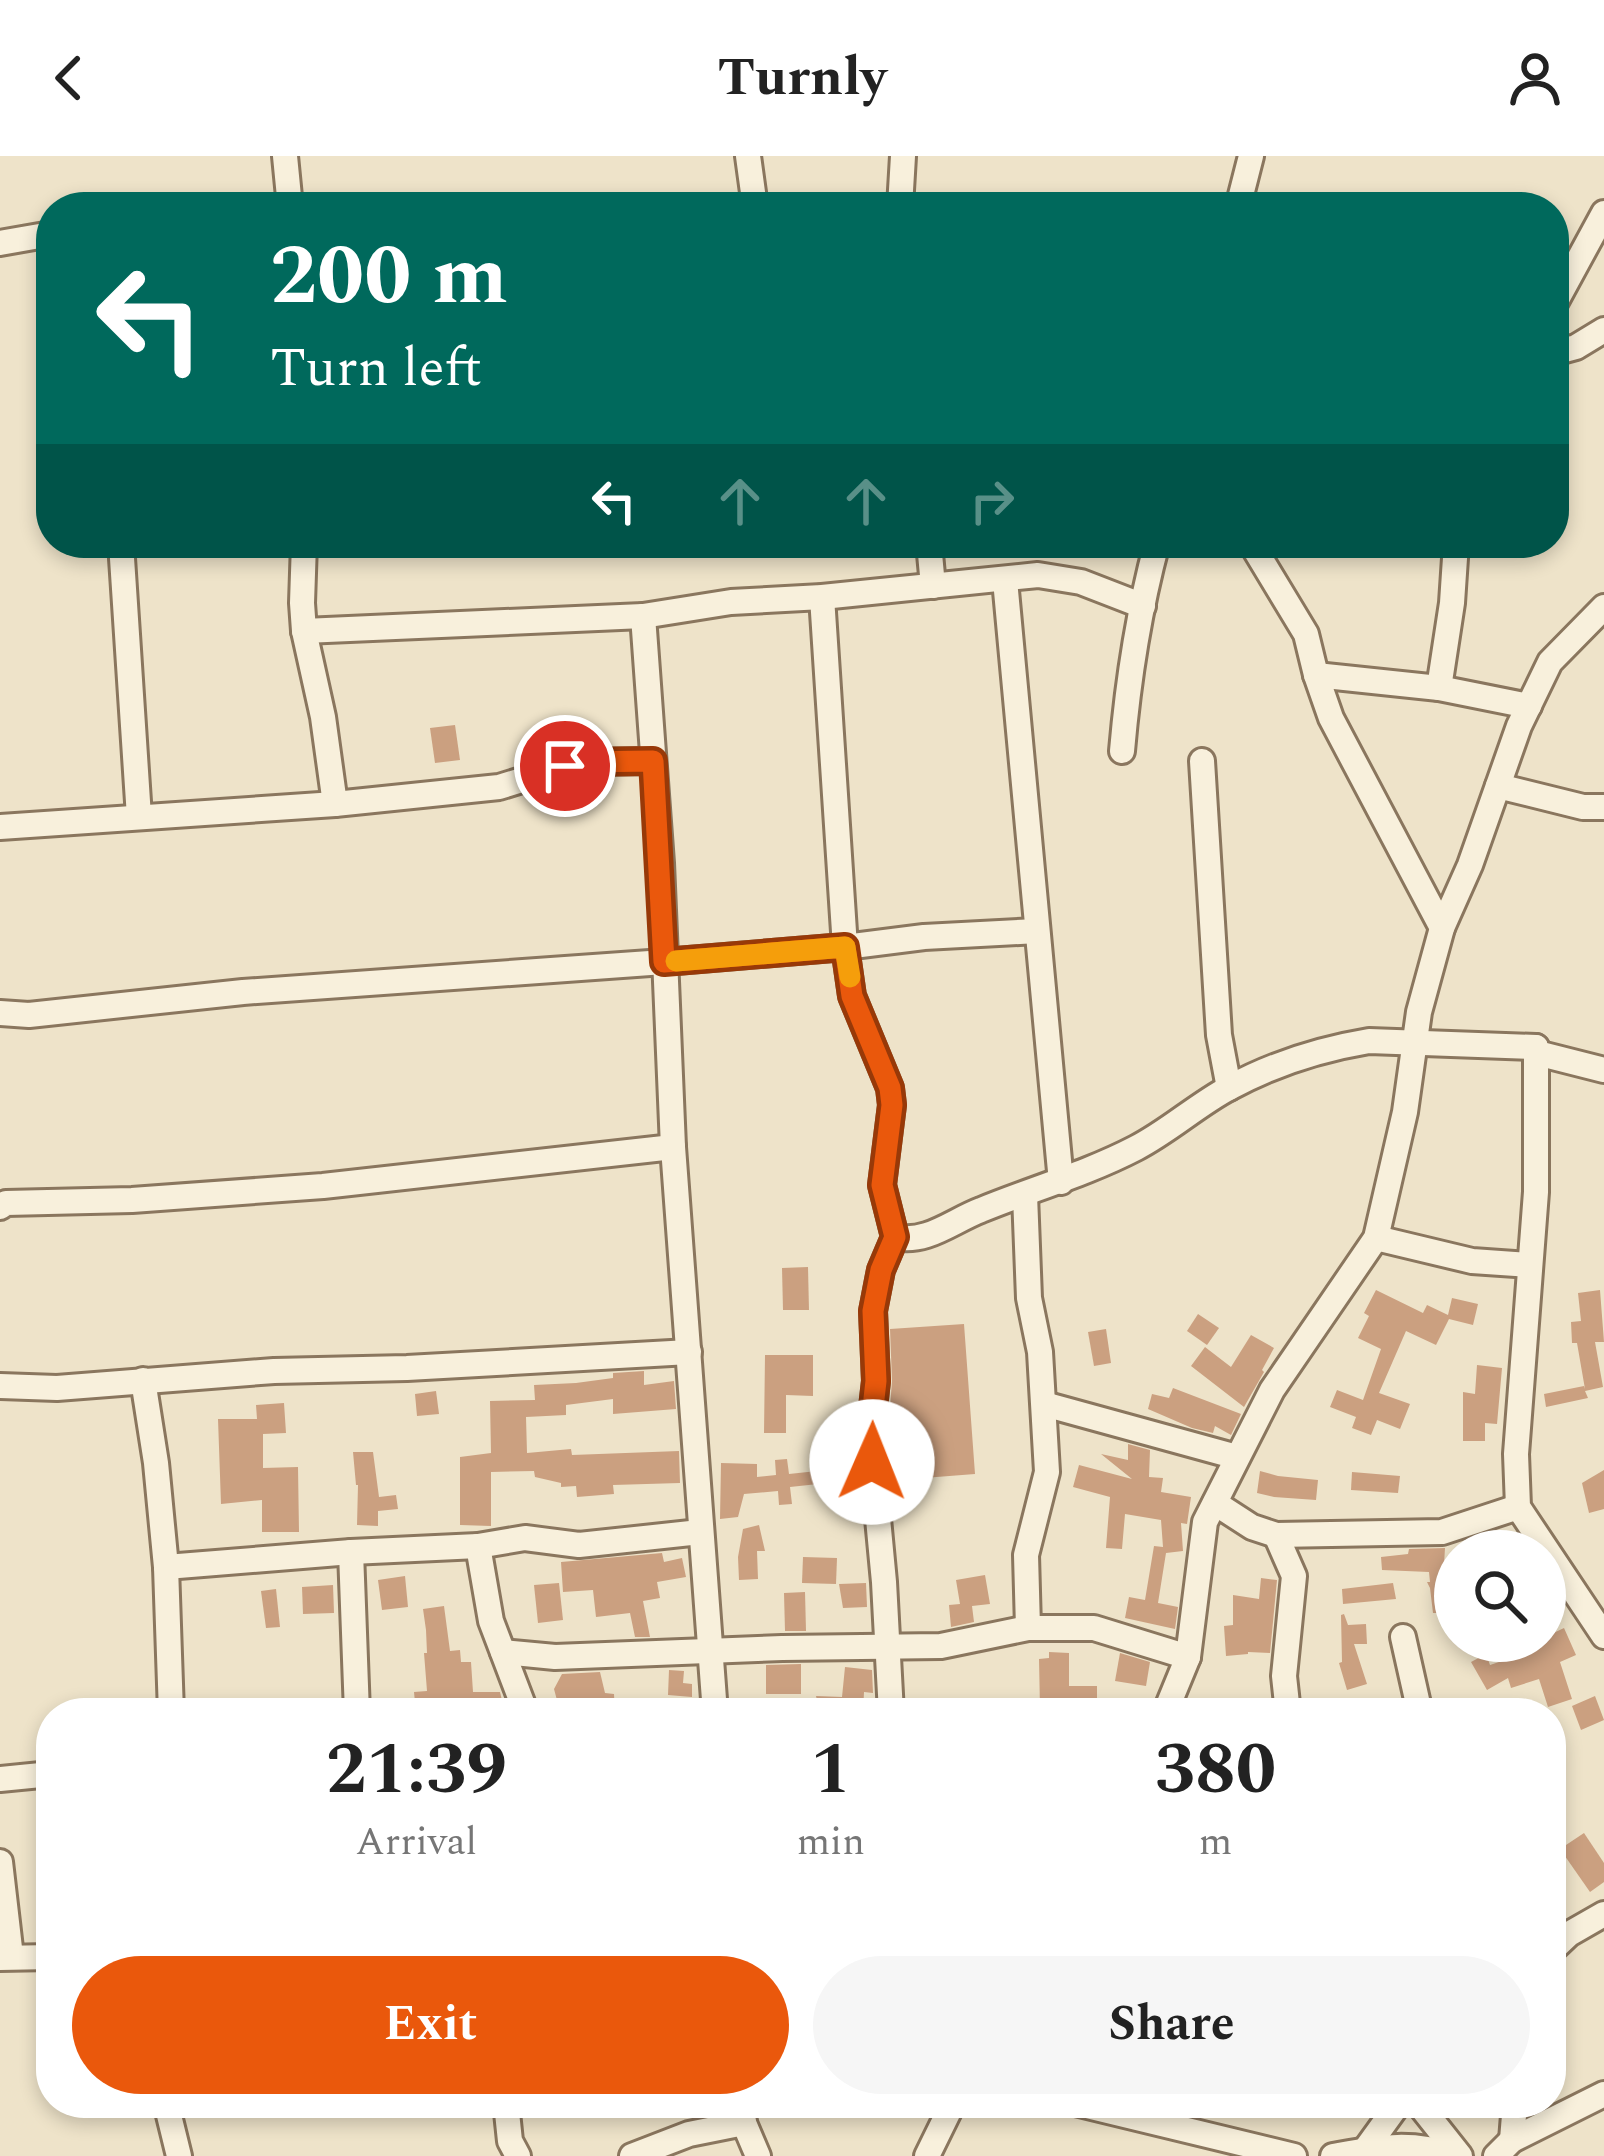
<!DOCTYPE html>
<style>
body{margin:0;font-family:Spectral,serif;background:#f6f6f6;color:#222;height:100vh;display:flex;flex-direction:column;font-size:45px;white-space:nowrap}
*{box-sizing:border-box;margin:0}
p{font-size:39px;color:#767676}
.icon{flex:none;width:66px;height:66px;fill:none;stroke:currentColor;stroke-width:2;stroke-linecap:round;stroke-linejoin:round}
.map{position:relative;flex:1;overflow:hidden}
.drawer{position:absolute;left:36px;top:1542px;width:1530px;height:420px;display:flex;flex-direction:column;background:#fff;border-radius:48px;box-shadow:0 6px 18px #0003}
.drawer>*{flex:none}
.guide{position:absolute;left:36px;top:36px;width:1533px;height:366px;border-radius:48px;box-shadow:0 6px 18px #0003;background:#00695c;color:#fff;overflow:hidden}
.controls{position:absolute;left:1434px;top:1374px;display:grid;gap:24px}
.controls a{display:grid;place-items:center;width:132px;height:132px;border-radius:50%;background:#fff;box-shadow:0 6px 18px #0003;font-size:60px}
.pin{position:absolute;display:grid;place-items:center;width:102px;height:102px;color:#fff;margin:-51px;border:6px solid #fff;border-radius:50%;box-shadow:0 3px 12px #0007}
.me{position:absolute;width:132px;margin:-66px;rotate:1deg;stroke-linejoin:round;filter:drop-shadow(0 0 9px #0008)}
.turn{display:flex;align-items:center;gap:42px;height:252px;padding:0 36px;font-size:54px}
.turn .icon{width:156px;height:156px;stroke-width:2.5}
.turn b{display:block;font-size:84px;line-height:102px}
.lanes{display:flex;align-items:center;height:114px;padding:0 36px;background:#0003;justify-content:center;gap:60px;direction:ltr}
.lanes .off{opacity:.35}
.eta{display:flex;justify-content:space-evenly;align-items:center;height:204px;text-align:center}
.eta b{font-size:72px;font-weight:700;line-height:84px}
.primary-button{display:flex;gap:24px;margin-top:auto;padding:24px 36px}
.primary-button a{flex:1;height:138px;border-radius:72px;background:#ea580c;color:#fff;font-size:48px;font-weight:700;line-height:138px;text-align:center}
.primary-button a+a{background:#f6f6f6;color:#222}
header{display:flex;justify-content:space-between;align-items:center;height:156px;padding:0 36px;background:#fff;font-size:54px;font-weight:700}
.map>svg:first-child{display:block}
</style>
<header><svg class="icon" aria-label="back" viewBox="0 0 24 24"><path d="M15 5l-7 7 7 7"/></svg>Turnly<svg class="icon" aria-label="person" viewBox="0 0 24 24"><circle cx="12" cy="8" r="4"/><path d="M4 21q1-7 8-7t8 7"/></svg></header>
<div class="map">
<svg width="1604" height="2000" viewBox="0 0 1604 2000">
<rect width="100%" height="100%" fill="#eee3c9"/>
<g fill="#cba080">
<path d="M 455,569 L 460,604 L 435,607 L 430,572 Z"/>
<path d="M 808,1111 L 809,1154 L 783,1154 L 782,1112 Z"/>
<path d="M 1376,1134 L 1423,1157 L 1427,1149 L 1448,1159 L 1452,1142 L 1478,1148 L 1473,1169 L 1449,1163 L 1436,1189 L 1406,1175 L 1379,1237 L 1410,1248 L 1400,1273 L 1377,1264 L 1371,1279 L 1352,1272 L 1356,1261 L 1330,1251 L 1337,1234 L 1363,1244 L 1381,1193 L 1358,1182 L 1369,1160 L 1364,1157 Z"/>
<path d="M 1600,1134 L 1604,1186 L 1595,1186 L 1603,1231 L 1585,1235 L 1588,1242 L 1546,1251 L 1544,1238 L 1584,1230 L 1585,1233 L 1577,1187 L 1572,1187 L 1571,1166 L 1581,1165 L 1578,1137 Z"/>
<path d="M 1198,1158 L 1219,1172 L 1207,1189 L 1187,1175 Z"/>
<path d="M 964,1168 L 975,1318 L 898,1324 L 892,1251 L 890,1251 L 892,1225 L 890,1173 Z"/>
<path d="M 1106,1173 L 1111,1207 L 1094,1210 L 1088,1176 Z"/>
<path d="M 1251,1179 L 1274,1192 L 1262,1214 L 1264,1216 L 1244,1251 L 1191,1210 L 1205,1191 L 1231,1211 Z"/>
<path d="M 765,1199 L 813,1199 L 813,1240 L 786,1239 L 786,1277 L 764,1277 Z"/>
<path d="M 1477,1209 L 1502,1212 L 1497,1268 L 1485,1267 L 1485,1285 L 1463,1285 L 1463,1236 L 1475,1238 Z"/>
<path d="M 644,1215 L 644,1229 L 674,1225 L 676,1253 L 613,1258 L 613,1243 L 566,1249 L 566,1259 L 526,1261 L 527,1297 L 571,1293 L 572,1299 L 679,1295 L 680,1327 L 613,1329 L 614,1338 L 577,1341 L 576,1330 L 561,1331 L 561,1327 L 535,1321 L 534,1315 L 491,1316 L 491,1370 L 460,1369 L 460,1301 L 491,1297 L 490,1245 L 535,1244 L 534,1229 L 576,1227 L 613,1222 L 613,1217 Z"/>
<path d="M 1173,1232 L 1241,1258 L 1231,1279 L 1215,1270 L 1213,1277 L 1192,1272 L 1148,1253 L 1152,1238 L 1169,1242 Z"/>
<path d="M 436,1235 L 439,1258 L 417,1260 L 415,1238 Z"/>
<path d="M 284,1247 L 286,1277 L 263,1278 L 263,1312 L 298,1311 L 299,1376 L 262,1376 L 262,1344 L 221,1348 L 218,1263 L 257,1263 L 256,1249 Z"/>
<path d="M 1128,1288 L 1150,1294 L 1149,1321 L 1163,1322 L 1161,1336 L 1191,1341 L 1187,1368 L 1181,1367 L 1183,1395 L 1166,1397 L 1158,1447 L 1178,1451 L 1175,1473 L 1125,1462 L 1129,1441 L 1145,1444 L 1154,1390 L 1163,1391 L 1161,1364 L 1125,1358 L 1122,1393 L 1106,1392 L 1110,1341 L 1073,1331 L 1079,1309 L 1132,1323 L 1101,1298 L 1128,1304 Z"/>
<path d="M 353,1296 L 373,1296 L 379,1341 L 396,1339 L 398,1353 L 378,1355 L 378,1370 L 357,1369 L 358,1329 L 356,1329 Z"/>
<path d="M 787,1303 L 789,1318 L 817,1315 L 818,1328 L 790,1331 L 792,1348 L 779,1349 L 778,1335 L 744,1338 L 738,1361 L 720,1363 L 721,1307 L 757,1308 L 757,1321 L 776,1319 L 775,1304 Z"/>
<path d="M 1604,1314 L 1604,1353 L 1589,1357 L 1582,1327 Z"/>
<path d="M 1260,1315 L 1278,1320 L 1318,1324 L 1316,1344 L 1274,1341 L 1257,1337 Z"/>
<path d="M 1352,1316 L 1400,1320 L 1398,1337 L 1351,1334 Z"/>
<path d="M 759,1369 L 765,1395 L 757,1395 L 758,1423 L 739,1424 L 738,1401 L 743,1373 Z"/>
<path d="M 1445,1392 L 1443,1425 L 1446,1460 L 1442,1452 L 1441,1457 L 1433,1457 L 1430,1432 L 1427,1426 L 1430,1426 L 1429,1416 L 1382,1414 L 1381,1401 L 1408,1398 L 1409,1393 Z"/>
<path d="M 662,1397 L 664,1406 L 682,1402 L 686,1421 L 657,1426 L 660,1442 L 643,1445 L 650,1481 L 635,1481 L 630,1457 L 596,1461 L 593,1434 L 563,1436 L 561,1406 Z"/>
<path d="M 803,1401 L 837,1402 L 836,1428 L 802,1427 Z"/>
<path d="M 985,1419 L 990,1448 L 972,1450 L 974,1466 L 951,1471 L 949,1449 L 960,1448 L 956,1424 Z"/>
<path d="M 405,1420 L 408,1451 L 382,1454 L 378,1424 Z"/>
<path d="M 1261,1422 L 1277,1424 L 1270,1497 L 1248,1496 L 1248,1498 L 1226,1500 L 1224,1470 L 1233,1469 L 1233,1439 L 1259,1443 Z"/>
<path d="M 559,1427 L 563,1464 L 538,1467 L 534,1429 Z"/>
<path d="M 866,1427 L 867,1451 L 843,1452 L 839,1428 Z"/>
<path d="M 1393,1427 L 1396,1443 L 1343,1448 L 1342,1433 Z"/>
<path d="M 333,1429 L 334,1457 L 303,1458 L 302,1431 Z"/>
<path d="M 276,1433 L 280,1471 L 266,1472 L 261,1435 Z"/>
<path d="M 805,1436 L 806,1475 L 785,1475 L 784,1437 Z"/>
<path d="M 444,1450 L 450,1495 L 460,1494 L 461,1506 L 471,1506 L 473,1536 L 500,1536 L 505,1557 L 416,1557 L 414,1536 L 427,1535 L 424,1497 L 427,1497 L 426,1474 L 423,1453 Z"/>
<path d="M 1344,1458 L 1348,1469 L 1366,1468 L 1367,1488 L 1354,1488 L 1367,1528 L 1347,1534 L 1339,1507 L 1342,1506 L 1341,1459 Z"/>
<path d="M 1564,1472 L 1576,1499 L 1560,1506 L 1572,1543 L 1548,1551 L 1539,1523 L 1511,1532 L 1508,1522 L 1487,1534 L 1471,1506 L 1486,1498 L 1490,1509 L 1538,1493 L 1534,1485 L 1545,1485 L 1545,1481 Z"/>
<path d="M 1049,1496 L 1069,1497 L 1069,1530 L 1097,1530 L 1097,1557 L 1070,1557 L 1070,1552 L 1040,1553 L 1039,1503 L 1049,1502 Z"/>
<path d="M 1120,1497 L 1150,1506 L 1146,1530 L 1115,1525 Z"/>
<path d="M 801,1508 L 801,1538 L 766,1538 L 766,1509 Z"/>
<path d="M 845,1511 L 872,1514 L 873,1537 L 864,1536 L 863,1557 L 820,1557 L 816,1540 L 842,1541 Z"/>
<path d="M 669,1514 L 684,1515 L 683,1527 L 692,1528 L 692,1541 L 668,1539 Z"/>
<path d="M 600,1516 L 605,1537 L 614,1538 L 615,1557 L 571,1557 L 570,1547 L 558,1548 L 554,1533 L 562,1518 Z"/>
<path d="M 1595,1540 L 1604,1564 L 1581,1574 L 1572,1550 Z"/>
<path d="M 1584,1677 L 1604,1707 L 1604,1726 L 1590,1736 L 1560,1693 Z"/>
</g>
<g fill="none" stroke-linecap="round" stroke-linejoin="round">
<defs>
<g id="minor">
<path d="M 285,0 L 290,51"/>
<path d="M 748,0 L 755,51"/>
<path d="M 900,51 L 903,0"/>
<path d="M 1238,51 L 1251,0"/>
<path d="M 0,87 L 51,78"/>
<path d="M 1554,149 L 1604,57"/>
<path d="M 1554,197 L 1576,191 L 1604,174"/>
<path d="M 121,387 L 139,661"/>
<path d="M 304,387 L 302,447 L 304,475 L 323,561 L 335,648"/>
<path d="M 929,387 L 933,430"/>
<path d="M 1251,387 L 1306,478 L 1316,519 L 1331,562 L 1442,772"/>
<path d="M 1005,424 L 1061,1026"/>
<path d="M 822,441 L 845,791 L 852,840 L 890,932 L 892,949 L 882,1029 L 895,1081 L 881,1114 L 873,1155 L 876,1225 L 870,1278 L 884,1426 L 891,1557"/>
<path d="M 643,460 L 661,707 L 673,991 L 715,1557"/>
<path d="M 304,475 L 643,460 L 731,446 L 822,441 L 1038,419 L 1081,426 L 1143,450"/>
<path d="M 1316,519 L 1439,532 L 1529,550"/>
<path d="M 1439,532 L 1452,447 L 1456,387"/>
<path d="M 1122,595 C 1128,525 1139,454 1157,387"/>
<path d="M 1202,605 L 1219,879 L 1229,932"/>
<path d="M 1498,630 L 1583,651 L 1604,651"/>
<path d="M 0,671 L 335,648 L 499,631 L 580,606 L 653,605"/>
<path d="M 0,857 L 29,859 L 243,836 L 664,806 L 845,791 L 924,781 L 1037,775"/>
<path d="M 1536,891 L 1536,1036 L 1516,1298 L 1518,1351 L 1604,1480"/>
<path d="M 1025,1039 L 1029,1142 L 1040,1196 L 1047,1316 L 1026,1399 L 1028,1472"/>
<path d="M 0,1051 L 6,1047 L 132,1044 L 323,1030 L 673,991"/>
<path d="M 895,1081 C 927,1088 952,1065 981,1054 C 1032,1033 1086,1018 1136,992 C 1169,975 1197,949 1229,932 C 1273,908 1321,893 1369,885 L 1536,891 L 1537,897 L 1604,914"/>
<path d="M 1376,1082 L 1472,1105 L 1530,1109"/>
<path d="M 143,1224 L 156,1307 L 166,1411 L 171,1557"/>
<path d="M 0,1230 L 57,1232 L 274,1215 L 407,1212 L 689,1196"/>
<path d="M 1044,1248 L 1237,1301"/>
<path d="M 1215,1347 L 1252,1371 L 1276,1379 L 1442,1376 L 1518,1351"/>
<path d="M 1276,1379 L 1294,1420 L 1284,1520 L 1288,1557"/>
<path d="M 478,1390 L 491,1465 L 526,1557"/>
<path d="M 351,1396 L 357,1557"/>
<path d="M 166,1411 L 351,1396 L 478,1390 L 525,1382 L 579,1389 L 700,1376"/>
<path d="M 1403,1481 L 1420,1557"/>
<path d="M 503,1496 L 555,1501 L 782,1492 L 941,1490 L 1028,1472 L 1094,1472 L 1188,1501"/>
<path d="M 1165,1557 L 1188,1501 L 1205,1366 L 1272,1234 L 1376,1082 L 1405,956 L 1419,856 L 1442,772 L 1470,709 L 1519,570 L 1550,506 L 1604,451"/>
<path d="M 0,1623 L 51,1618"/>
<path d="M 0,1706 L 11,1801"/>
<path d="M 1551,1795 L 1569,1778 L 1604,1758"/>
<path d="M 0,1802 L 51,1801"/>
<path d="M 166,1947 L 179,2000"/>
<path d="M 506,1947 L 510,1985 L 518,2000"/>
<path d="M 742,1947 L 744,1967 L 758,2000"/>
<path d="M 1075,1947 L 1294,2000"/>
<path d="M 1418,1947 L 1460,2000"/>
<path d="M 1512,1984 L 1515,1947"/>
<path d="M 1365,1994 L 1399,1947"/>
<path d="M 632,2000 L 689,1978 L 744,1967"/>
<path d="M 927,2000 L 953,1947"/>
<path d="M 1333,2000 C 1382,1991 1408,1985 1457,2000"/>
<path d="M 1496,2000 L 1512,1984 L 1604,1938"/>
</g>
</defs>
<use href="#minor" stroke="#8a765e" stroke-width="30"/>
<use href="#minor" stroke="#f8f0dc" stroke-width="24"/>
</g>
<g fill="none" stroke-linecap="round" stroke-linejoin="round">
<defs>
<path id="route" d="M 565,610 L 580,606 L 653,605 L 664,806 L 845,791 L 852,840 L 890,932 L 892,949 L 882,1029 L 895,1081 L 881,1114 L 873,1155 L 876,1225 L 870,1278 L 872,1306"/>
</defs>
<use href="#route" stroke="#983908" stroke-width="30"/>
<use href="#route" stroke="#ea580c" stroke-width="21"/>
<path stroke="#f59e0b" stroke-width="21" d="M 676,805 L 845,791 L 850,821"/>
</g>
</svg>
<div class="controls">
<a><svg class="icon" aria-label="search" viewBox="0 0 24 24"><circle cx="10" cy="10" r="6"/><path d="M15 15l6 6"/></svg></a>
</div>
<div class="pin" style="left:565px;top:610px;background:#d93025"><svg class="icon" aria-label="arrive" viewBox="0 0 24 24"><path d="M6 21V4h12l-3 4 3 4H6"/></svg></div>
<svg class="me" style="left:872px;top:1306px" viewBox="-20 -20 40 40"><circle r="19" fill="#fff"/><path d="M0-13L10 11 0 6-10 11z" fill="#ea580c"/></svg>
<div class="guide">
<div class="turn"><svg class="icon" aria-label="left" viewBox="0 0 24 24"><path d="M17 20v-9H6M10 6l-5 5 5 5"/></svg><div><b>200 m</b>Turn left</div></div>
<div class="lanes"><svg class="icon" aria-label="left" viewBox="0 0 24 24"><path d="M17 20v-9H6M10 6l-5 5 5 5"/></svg><svg class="icon off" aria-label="ahead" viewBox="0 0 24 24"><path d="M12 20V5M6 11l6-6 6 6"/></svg><svg class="icon off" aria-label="ahead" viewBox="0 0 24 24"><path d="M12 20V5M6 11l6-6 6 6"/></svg><svg class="icon off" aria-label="right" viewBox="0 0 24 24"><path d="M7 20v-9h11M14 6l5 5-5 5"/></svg></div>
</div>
<section class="drawer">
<div class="eta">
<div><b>21:39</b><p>Arrival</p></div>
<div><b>1</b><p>min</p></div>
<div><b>380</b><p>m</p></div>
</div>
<div class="primary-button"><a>Exit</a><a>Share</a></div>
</section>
</div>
